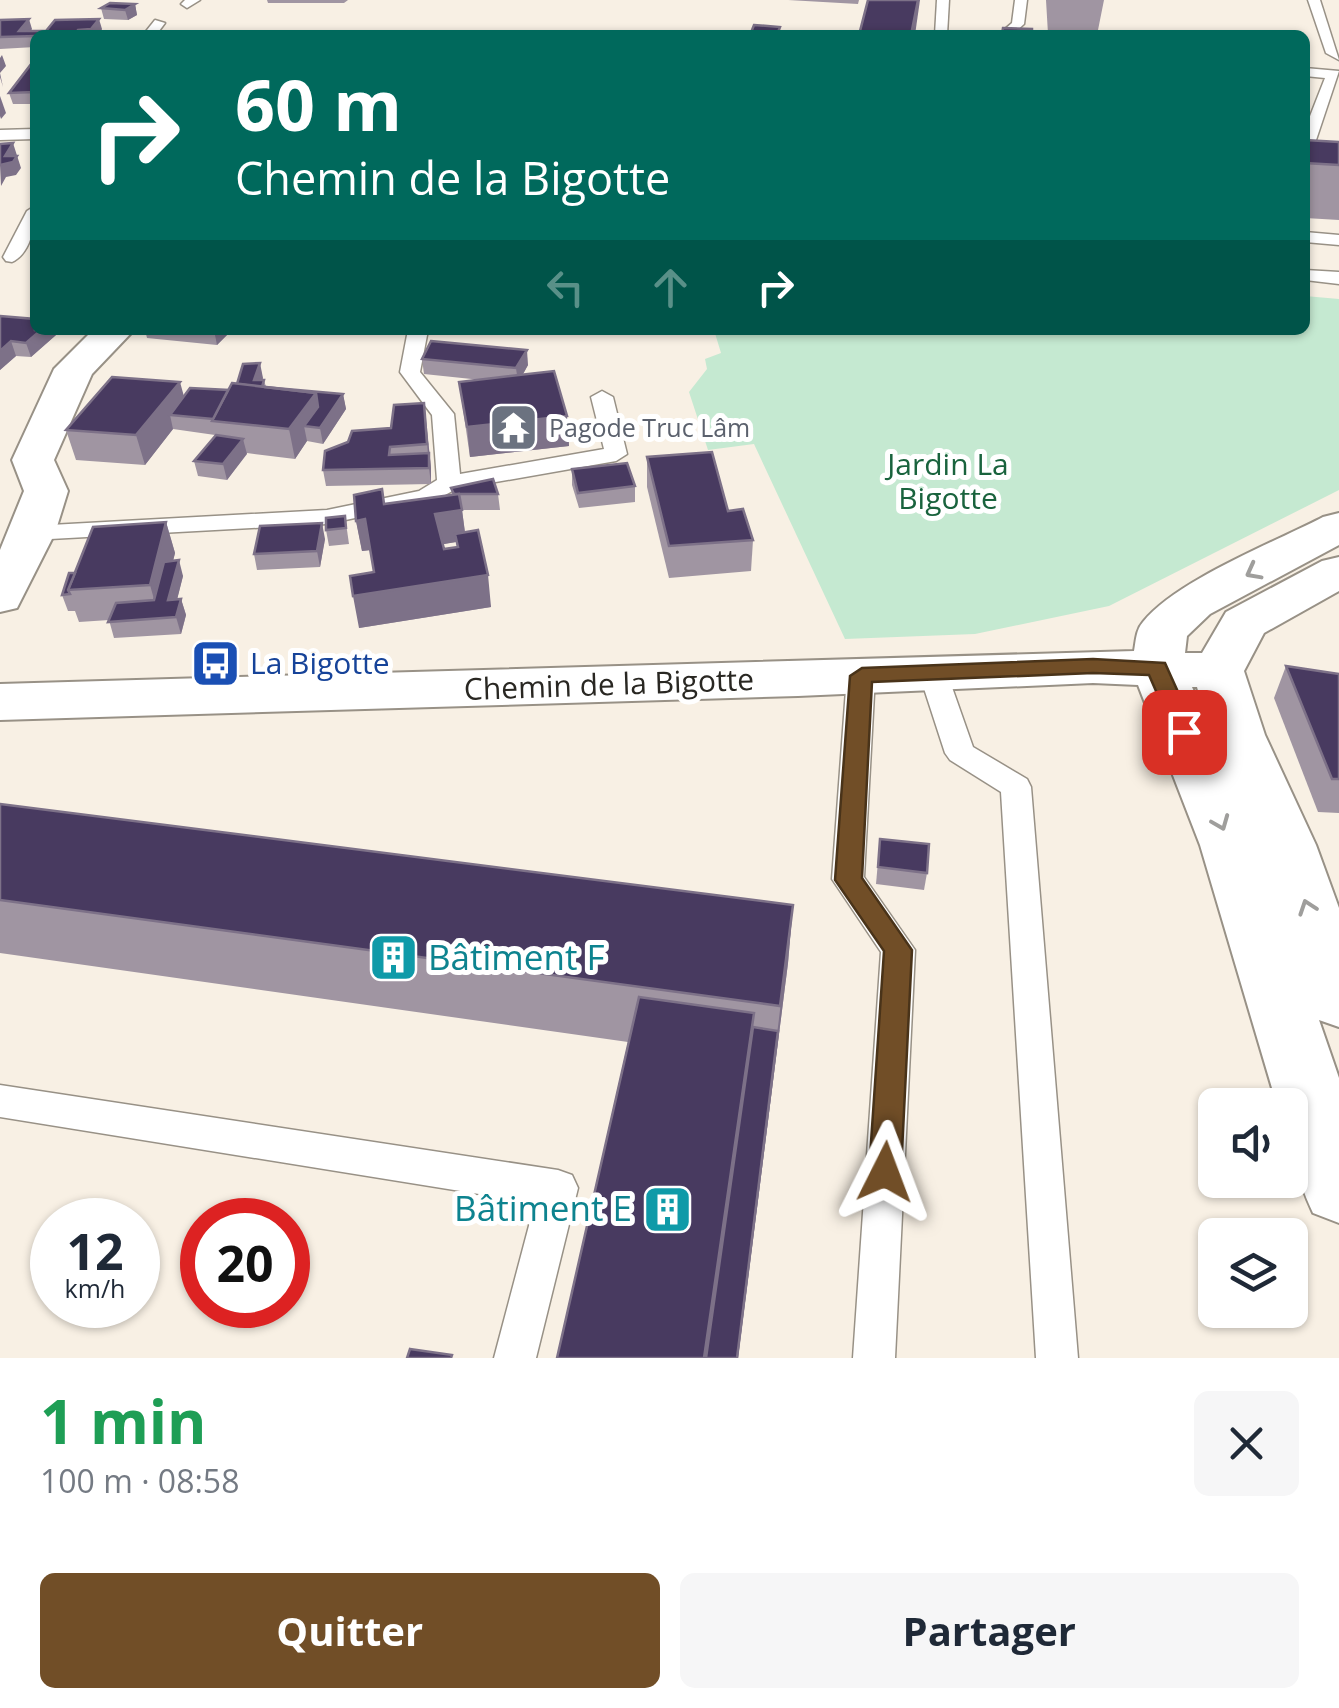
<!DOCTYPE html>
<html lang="fr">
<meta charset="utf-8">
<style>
body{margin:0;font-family:"Open Sans",sans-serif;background:#f6f6f7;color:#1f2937;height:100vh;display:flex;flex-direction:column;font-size:38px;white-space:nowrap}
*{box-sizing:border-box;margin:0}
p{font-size:32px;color:#747a83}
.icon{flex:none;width:55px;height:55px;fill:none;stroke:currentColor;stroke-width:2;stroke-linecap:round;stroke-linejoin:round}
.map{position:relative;height:1358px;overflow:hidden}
.details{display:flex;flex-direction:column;background:#fff;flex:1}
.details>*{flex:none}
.hud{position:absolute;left:30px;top:30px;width:1280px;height:305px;border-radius:15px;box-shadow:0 2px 8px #0004;background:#00695c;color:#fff;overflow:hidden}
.fabs{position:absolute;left:1198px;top:1088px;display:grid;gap:20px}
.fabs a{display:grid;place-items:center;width:110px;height:110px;border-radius:15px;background:#fff;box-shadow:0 2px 8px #0004;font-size:50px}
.speed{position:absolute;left:30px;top:1198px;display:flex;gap:20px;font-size:50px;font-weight:700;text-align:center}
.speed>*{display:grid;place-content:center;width:130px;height:130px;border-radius:50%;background:#fff;box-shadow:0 2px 8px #0004;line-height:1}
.speed small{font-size:25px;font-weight:400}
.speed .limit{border:15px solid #d22;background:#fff;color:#111}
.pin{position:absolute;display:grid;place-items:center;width:85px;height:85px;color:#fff;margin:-42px;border-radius:20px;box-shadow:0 5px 15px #0006}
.me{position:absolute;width:110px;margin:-55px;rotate:3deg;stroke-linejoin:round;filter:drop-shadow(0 0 8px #0008)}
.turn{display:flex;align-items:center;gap:35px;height:210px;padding:0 40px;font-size:45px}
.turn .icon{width:130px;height:130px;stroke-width:2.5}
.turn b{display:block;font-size:70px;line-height:85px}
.lanes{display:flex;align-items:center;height:95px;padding:0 40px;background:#0003;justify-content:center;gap:50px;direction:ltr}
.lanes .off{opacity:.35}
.round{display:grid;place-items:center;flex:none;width:105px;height:105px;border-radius:15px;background:#f6f6f7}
.overview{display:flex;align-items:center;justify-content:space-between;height:170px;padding:0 40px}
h1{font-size:60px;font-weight:700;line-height:75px;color:#1e9e55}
.button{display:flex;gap:20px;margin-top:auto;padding:20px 40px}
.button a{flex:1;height:115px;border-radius:15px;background:#714e27;color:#fff;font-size:40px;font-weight:700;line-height:115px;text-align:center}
.button a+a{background:#f6f6f7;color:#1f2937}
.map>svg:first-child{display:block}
</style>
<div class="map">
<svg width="1339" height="1358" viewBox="0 0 1339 1358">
<rect width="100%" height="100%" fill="#f8f0e4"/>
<path fill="#c5e9d1" d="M 1305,296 L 1339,299 L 1339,490 L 1109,606 L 975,634 L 845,639 L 754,444 L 708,450 L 689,392 L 707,369 L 705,359 L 721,353 L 714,330 L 1305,330 Z"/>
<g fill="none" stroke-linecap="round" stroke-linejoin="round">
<defs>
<g id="service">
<path d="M 200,0 L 187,8 L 181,4 L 185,0 Z"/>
<path d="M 937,0 L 949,0 L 947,35 L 935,35 Z"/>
<path d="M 1015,0 L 1027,0 L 1024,24 L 1012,35 L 998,35 L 1012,23 Z"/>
<path d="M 1308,0 L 1320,0 L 1339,60 L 1326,53 Z"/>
<path d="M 155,20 L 165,23 L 156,35 L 143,35 Z"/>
<path d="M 1305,68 L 1339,71 L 1313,149 L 1305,154 L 1305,129 L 1325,78 L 1305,76 Z"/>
<path d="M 35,129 L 35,139 L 0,140 L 0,130 Z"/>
<path d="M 35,206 C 35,226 31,253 12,262 L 6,261 L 3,257 L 27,211 Z"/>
<path d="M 1305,232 L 1339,235 L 1339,245 L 1305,242 Z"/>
<path d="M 1305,270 L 1339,272 L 1339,284 L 1305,280 Z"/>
<path d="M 408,330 L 428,330 L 420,372 L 454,414 L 460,474 L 604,449 L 591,397 L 602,391 L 613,397 L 627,454 L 616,461 L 456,489 L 434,501 L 327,524 L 32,540 L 20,533 L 32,526 L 327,510 L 419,491 L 437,480 L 432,415 L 400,372 Z"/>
<path d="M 933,664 L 943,667 L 947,673 L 973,747 L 1027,779 L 1031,787 L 1078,1358 L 1036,1358 L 1001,792 L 950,760 L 945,753 L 919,673 L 923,667 Z"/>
<path d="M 861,667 L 871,670 L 875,676 L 864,877 L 915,950 L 895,1358 L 853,1358 L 881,952 L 832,879 L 847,676 L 851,670 Z"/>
<path d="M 0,1085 L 558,1170 L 572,1175 L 578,1188 L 536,1358 L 494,1358 L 535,1203 L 0,1117 Z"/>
</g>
<g id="minor">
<path d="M 93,330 L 134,330 L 92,374 L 54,460 L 68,491 L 55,533 L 17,608 L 0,612 L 0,550 L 24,491 L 12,460 L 54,369 Z"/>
<path d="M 1339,513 L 1339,545 L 1210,614 L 1187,636 L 1185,653 L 1202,653 L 1226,612 L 1322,561 L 1339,557 L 1339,591 L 1264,633 L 1244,671 L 1265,735 L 1316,845 L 1339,908 L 1339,1027 L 1319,1020 L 1339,1078 L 1339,1223 L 1313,1213 C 1295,1174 1290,1147 1290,1105 L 1277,1105 L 1200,845 L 1138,685 L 1093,683 L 798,696 L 0,720 L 0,684 L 1134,651 C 1136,640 1136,630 1143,622 C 1177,580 1273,543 1323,517 ZM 1192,687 L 1197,687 L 1206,719 Z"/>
</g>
</defs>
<use href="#service" stroke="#989186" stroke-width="3"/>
<use href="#minor" stroke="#989186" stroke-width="4"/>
<use href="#service" fill="#fff" fill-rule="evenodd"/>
<use href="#minor" fill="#fff" fill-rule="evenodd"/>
</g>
<g fill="#a095a2" fill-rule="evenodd">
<path d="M 267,0 L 348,0 L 344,3 L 268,3 Z"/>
<path d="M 788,0 L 859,0 L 858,4 Z"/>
<path d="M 1046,0 L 1104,0 L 1097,35 L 1059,35 L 1032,33 L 1048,34 Z"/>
<path d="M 135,4 L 137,15 L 128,20 L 104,19 L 101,8 Z"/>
<path d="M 0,20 L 32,29 L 30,31 L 102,29 L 98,35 L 35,35 L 35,47 L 0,49 Z"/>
<path d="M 35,59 L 35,104 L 13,104 L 9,93 Z"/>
<path d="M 1305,140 L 1339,142 L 1339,220 L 1305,218 Z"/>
<path d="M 0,316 L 35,330 L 55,330 L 56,335 L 31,357 L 16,356 L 0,370 Z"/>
<path d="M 145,330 L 232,330 L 217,345 L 147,338 Z"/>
<path d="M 422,359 L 528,365 L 523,374 L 567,416 L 569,446 L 470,457 L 459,382 L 481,380 L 424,374 Z"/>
<path d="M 263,378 L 262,380 L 264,380 L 266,387 L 343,394 L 346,409 L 323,444 L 307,441 L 295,459 L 247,453 L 227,480 L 198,476 L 194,461 L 215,435 L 173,429 L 145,465 L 76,460 L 66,430 L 184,396 L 228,390 L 237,384 Z"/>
<path d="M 426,418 L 431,468 L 431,484 L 326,486 L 323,470 L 391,428 Z"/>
<path d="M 647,457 L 728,511 L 753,540 L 751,571 L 669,578 L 647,487 Z"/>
<path d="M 572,469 L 635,486 L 635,502 L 579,508 L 572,485 Z"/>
<path d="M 451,488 L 498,494 L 500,510 L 462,510 L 465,532 L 491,607 L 359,628 L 374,572 L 370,550 L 362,551 L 356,521 L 384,504 L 452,495 ZM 456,542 L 457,547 L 444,549 L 442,544 Z"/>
<path d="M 345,516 L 349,544 L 329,546 L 326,530 Z"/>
<path d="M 166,522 L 175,553 L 173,561 L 183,576 L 177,599 L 181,599 L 186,615 L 181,634 L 114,638 L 109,620 L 79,622 L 75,611 L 68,611 L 62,595 L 75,573 Z"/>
<path d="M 325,539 L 320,567 L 257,570 L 254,554 Z"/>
<path d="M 1286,666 L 1339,674 L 1339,813 L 1318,812 L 1274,698 Z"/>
<path d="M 0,804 L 793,905 L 788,963 L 738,1358 L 557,1358 L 628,1042 L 0,953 Z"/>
<path d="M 880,839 L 927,873 L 924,890 L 876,884 Z"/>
</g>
<g fill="#7d7188">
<path d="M 918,0 L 920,0 L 915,35 L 911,35 Z"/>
<path d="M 135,4 L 137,15 L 128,20 L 125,10 Z"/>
<path d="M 29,19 L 32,29 L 26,36 L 19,31 Z"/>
<path d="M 99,19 L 102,29 L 98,35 L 93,35 L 91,29 Z"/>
<path d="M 2,55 L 6,66 L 0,73 L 3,87 L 0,77 L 0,58 Z"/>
<path d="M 0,96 L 6,113 L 1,119 L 0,116 Z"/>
<path d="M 13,143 L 21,168 L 16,175 L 6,177 L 1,186 L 0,165 Z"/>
<path d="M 41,330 L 55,330 L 56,335 L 31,357 L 26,343 Z"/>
<path d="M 214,330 L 232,330 L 217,345 Z"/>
<path d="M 11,341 L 16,356 L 0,370 L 0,351 Z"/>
<path d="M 527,350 L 528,365 L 518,383 L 516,368 Z"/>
<path d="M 260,363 L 263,378 L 257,395 L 254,380 Z"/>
<path d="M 180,382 L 188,411 L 170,415 L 173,429 L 145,465 L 136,435 Z"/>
<path d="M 316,393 L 321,422 L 304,426 L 307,441 L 295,459 L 289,429 Z"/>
<path d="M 343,394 L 346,409 L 323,444 L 320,428 Z"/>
<path d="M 424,403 L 431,468 L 431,484 L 429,468 Z"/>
<path d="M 567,416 L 569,446 L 470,457 L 467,427 Z"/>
<path d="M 243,439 L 247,454 L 227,480 L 223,464 Z"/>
<path d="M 462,510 L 466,541 L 455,534 L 456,542 L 439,545 L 435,514 Z"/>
<path d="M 365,519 L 371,550 L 362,551 L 356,521 Z"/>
<path d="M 166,522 L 175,553 L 159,617 L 150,585 Z"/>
<path d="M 322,523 L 325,539 L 320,567 L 317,551 Z"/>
<path d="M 179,560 L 183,576 L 173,616 L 168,600 Z"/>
<path d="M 488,575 L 491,607 L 359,628 L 353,596 Z"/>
<path d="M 181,599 L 186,615 L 181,634 L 176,617 Z"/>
<path d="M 793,905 L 788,963 L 738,1358 L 737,1358 Z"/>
</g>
<g fill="#483a60" stroke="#7d7188" stroke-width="2.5">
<path d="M 868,0 L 918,0 L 911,35 L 859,35 Z"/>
<path d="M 110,3 L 135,4 L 125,10 L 101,8 Z"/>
<path d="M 29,19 L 19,31 L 46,31 L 55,20 L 99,19 L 91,29 L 78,30 L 74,35 L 0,37 L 0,20 Z"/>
<path d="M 754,25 L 780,27 L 777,35 L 750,35 Z"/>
<path d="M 1003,28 L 1032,29 L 1032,33 L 1049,35 L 1002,35 Z"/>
<path d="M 35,59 L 35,92 L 9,93 Z"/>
<path d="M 1305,140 L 1339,142 L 1339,165 L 1305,163 Z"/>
<path d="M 13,143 L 5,156 L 17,156 L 13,162 L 0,165 L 0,144 Z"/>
<path d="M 0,316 L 35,319 L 35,330 L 41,330 L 26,343 L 11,341 L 0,351 Z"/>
<path d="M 431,341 L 527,350 L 516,368 L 422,359 Z"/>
<path d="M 260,363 L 254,380 L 264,380 L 262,387 L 237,384 L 243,364 Z"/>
<path d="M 554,371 L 567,416 L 467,427 L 459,382 Z"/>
<path d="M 112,377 L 180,382 L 136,435 L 66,430 Z"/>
<path d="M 232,383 L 316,393 L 289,429 L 212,421 Z"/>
<path d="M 264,387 L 343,394 L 320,428 L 304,426 L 318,407 L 316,393 Z"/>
<path d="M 190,388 L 228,390 L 213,419 L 170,415 Z"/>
<path d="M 424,403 L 427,444 L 390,447 L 389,455 L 429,453 L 429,468 L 323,470 L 325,451 L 348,442 L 352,431 L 391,428 L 394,405 Z"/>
<path d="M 216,435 L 243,439 L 223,464 L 194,461 Z"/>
<path d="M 712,452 L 728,511 L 743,509 L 753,540 L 669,546 L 647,457 Z"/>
<path d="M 627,463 L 635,486 L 578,493 L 572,469 Z"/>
<path d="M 493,479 L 498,494 L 454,494 L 451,488 Z"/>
<path d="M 382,489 L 384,504 L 459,494 L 462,510 L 435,514 L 444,549 L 458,547 L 455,534 L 478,530 L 488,575 L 353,596 L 350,576 L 374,572 L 365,519 L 356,521 L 354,495 Z"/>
<path d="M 345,516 L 346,528 L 326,530 L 326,518 Z"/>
<path d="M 166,522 L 150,585 L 68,590 L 93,527 Z"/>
<path d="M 322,523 L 317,551 L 254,554 L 260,526 Z"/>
<path d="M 179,560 L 168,600 L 181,599 L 176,617 L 108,622 L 116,603 L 154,600 L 164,562 Z"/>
<path d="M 69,573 L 75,573 L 68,590 L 70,594 L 62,595 Z"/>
<path d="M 1286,666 L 1339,674 L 1339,779 L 1332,779 Z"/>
<path d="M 0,804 L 793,905 L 780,1006 L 0,900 Z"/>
<path d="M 880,839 L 929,844 L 927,873 L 878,867 Z"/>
<path d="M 639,997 L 754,1013 L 704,1358 L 557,1358 Z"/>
<path d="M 753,1027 L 778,1031 L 737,1358 L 706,1358 Z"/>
<path d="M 410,1349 L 452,1355 L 451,1358 L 407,1358 Z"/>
</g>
<defs><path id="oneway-chevron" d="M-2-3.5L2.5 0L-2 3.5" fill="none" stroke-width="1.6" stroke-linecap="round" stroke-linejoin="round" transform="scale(2.5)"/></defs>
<g stroke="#9f9e9c">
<use href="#oneway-chevron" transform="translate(1253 572) rotate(152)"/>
<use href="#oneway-chevron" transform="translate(1221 823) rotate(68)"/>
<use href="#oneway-chevron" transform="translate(1307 907) rotate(-109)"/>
</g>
<path fill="#714e27" stroke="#493319" stroke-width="2.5" d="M 1093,659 L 1165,663 L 1196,732 L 1192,737 L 1176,737 L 1149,675 L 1093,673 L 872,682 L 862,878 L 912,950 L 901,1172 L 897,1183 L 885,1187 L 874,1183 L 869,1172 L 884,951 L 835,880 L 850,676 L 862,668 Z"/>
<defs>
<symbol id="temple-square" viewBox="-11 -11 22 22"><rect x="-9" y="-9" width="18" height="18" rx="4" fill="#6b7280" stroke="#fff"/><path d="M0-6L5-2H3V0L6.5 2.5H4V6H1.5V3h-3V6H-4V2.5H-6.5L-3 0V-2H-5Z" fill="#fff"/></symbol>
<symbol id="bus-square" viewBox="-11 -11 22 22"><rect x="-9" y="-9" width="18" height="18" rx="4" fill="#1a4fb4" stroke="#fff"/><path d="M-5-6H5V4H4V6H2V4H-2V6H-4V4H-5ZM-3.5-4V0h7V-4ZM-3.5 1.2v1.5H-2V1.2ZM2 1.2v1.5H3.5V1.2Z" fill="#fff"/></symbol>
<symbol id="building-square" viewBox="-11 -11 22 22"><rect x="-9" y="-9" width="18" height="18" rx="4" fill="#0f9aa8" stroke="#fff"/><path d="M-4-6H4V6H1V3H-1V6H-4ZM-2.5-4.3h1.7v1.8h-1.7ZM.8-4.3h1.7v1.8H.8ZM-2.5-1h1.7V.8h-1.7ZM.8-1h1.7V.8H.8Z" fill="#fff"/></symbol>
</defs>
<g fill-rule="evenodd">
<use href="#temple-square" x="486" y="400" width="55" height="55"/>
<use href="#bus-square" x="188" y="636" width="55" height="55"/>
<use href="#building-square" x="366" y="930" width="55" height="55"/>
<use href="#building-square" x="640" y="1182" width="55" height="55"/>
</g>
<g text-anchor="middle" stroke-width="10" stroke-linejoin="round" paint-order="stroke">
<g font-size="25" fill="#5b616d" stroke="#fff" text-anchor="start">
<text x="549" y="437">Pagode Truc Lâm</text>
</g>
<g font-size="30" fill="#19633d" stroke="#fff">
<text x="948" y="475">Jardin La<tspan x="948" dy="34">Bigotte</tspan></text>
</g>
<g font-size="30" fill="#164399" stroke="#fff" text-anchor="start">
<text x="250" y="674">La Bigotte</text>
</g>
<g font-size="30" fill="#292722" stroke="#fff">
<text transform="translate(609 685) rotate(-2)" y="10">Chemin de la Bigotte</text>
</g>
<g font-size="35" fill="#0d838f" stroke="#fff" text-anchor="start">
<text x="428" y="970">Bâtiment F</text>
<text x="632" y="1221" text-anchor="end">Bâtiment E</text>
</g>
</g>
</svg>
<div class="fabs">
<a><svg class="icon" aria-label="sound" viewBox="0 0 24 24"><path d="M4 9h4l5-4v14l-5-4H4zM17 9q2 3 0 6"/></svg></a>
<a><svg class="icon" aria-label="layers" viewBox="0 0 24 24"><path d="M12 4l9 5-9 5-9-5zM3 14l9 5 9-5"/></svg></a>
</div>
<div class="speed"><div>12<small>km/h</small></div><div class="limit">20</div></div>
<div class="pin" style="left:1184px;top:732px;background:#d93025"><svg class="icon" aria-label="arrive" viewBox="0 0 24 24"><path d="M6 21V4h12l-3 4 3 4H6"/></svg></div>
<svg class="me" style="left:885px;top:1172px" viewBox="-20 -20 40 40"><path d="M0-17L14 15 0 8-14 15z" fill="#714e27" stroke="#fff" stroke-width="4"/></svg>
<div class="hud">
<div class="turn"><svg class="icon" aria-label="right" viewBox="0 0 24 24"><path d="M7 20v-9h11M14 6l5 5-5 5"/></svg><div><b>60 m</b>Chemin de la Bigotte</div></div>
<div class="lanes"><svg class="icon off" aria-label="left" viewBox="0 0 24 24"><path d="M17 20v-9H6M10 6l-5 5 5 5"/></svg><svg class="icon off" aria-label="ahead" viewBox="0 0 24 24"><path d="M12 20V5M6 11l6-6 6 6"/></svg><svg class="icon" aria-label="right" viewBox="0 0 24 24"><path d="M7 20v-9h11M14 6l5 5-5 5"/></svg></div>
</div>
</div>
<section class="details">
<div class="overview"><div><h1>1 min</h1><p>100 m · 08:58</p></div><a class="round"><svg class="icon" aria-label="close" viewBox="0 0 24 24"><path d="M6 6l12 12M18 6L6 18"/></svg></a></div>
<div class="button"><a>Quitter</a><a>Partager</a></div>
</section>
